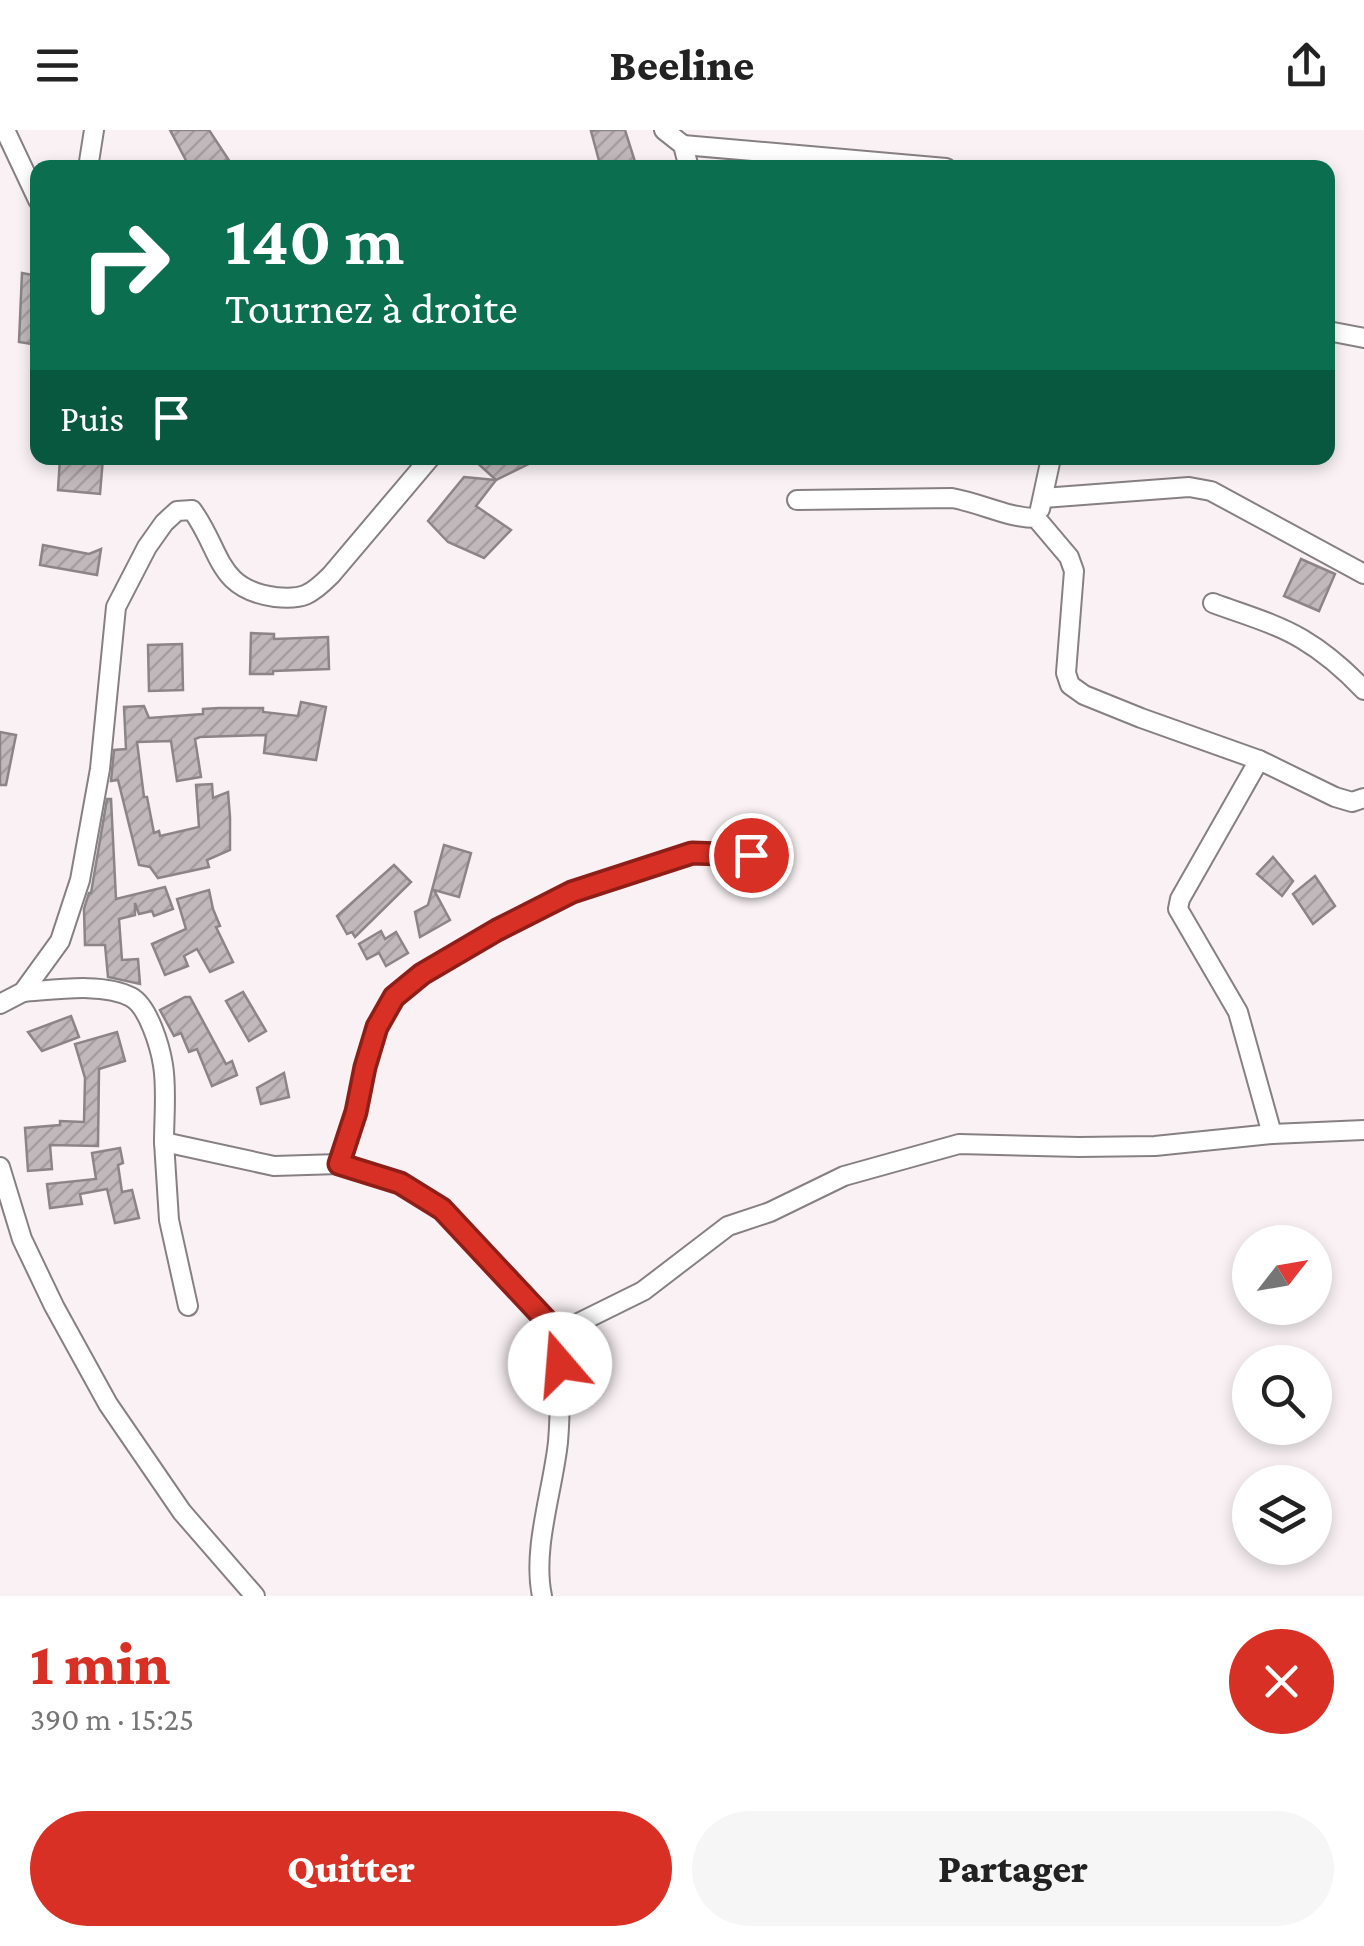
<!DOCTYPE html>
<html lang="fr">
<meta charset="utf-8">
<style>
body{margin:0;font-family:"Crimson Pro",serif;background:#f6f6f6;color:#222;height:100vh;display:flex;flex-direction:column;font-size:38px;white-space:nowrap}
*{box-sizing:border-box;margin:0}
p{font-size:32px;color:#767676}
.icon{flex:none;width:55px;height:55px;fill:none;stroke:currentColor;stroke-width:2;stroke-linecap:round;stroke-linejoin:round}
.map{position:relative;height:1466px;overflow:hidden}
.sheet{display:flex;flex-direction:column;background:#fff;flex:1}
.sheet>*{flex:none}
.top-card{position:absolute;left:30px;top:30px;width:1305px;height:305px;border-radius:20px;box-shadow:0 5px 15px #0003;background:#0b6e4f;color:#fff;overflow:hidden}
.needle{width:65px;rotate:59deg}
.tools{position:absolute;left:1232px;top:1095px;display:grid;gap:20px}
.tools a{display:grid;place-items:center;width:100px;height:100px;border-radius:50%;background:#fff;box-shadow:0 5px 15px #0003;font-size:50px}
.pin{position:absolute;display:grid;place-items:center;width:85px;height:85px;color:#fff;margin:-42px;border:5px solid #fff;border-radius:50%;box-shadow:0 2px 10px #0007}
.me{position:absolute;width:110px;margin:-55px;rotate:342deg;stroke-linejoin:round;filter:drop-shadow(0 0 8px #0008)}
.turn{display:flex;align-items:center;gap:35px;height:210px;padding:0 30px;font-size:45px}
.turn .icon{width:130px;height:130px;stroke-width:2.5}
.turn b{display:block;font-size:70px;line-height:85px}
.then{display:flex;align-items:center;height:95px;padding:0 30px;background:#0003;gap:20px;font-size:38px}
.round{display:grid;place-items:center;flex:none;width:105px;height:105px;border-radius:52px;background:#f6f6f6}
.headline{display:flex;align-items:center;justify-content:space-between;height:170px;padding:0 30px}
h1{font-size:60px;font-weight:800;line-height:75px;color:#d93025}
.button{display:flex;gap:20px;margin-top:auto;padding:20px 30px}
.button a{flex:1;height:115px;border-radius:60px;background:#d93025;color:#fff;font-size:40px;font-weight:800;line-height:115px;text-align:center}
.button a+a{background:#f6f6f6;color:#222}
header{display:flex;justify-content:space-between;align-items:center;height:130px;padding:0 30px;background:#fff;font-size:45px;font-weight:800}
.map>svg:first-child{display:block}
</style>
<header><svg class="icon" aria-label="menu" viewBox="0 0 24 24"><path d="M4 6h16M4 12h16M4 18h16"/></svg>Beeline<svg class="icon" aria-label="share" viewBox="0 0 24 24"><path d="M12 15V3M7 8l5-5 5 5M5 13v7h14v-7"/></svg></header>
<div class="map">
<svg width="1364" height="1466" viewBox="0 0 1364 1466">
<defs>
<pattern id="building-hatch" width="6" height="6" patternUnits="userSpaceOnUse" patternTransform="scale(2.5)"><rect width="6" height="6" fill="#c0b8bb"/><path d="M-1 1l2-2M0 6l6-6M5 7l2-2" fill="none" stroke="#a59ea1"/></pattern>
</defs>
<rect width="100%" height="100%" fill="#f9f1f4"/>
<g fill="url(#building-hatch)" stroke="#8c8588" stroke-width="2.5">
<path d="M 170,0 L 209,0 L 234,38 L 190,38 Z"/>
<path d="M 599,0 L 625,0 L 637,38 L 601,38 L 591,1 Z"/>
<path d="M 22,143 L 38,146 L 38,215 L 19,212 Z"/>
<path d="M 60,328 L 103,328 L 100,364 L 58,360 Z"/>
<path d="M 472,328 L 541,328 L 496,350 Z"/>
<path d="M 464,347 L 496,350 L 476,376 L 511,400 L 484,428 L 448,412 L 428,391 Z"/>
<path d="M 43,415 L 89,424 L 101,419 L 97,445 L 40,435 Z"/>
<path d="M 1301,429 L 1335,444 L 1319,481 L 1284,466 Z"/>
<path d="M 251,503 L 274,504 L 274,509 L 328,507 L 329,539 L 273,541 L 273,544 L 250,544 Z"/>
<path d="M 182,514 L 183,560 L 149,561 L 148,515 Z"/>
<path d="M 301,572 L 326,577 L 316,630 L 264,623 L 266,605 L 200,607 L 195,609 L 201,647 L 177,651 L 171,611 L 137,612 L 144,667 L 147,667 L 154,703 L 159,701 L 160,706 L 199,697 L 196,655 L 212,654 L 213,668 L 228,662 L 230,687 L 230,720 L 207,730 L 209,737 L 158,748 L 150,737 L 139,735 L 118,650 L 111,651 L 114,620 L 126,619 L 124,577 L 144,576 L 149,588 L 203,584 L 203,579 L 219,578 L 263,578 L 263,582 L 298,586 Z"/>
<path d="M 0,602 L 16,605 L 6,655 L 0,655 Z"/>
<path d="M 107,669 L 111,669 L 116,769 L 165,757 L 173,779 L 154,786 L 152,781 L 139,784 L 135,773 L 135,785 L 119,789 L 122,830 L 138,829 L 140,854 L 108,847 L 105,815 L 85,815 L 84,779 L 89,763 L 91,763 Z"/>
<path d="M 444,715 L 471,723 L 459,767 L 434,760 L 450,790 L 420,807 L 415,782 L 428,775 Z"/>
<path d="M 1273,727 L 1293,751 L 1282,766 L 1257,744 Z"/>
<path d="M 394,735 L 411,752 L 355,807 L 352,802 L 347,804 L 337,786 Z"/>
<path d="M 1315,746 L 1335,776 L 1313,794 L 1293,764 Z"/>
<path d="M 209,760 L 213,779 L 220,796 L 216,797 L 233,832 L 210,842 L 197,819 L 184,826 L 188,836 L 165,845 L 152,814 L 186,799 L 177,769 Z"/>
<path d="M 381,801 L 385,809 L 396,802 L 408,823 L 386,836 L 379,823 L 367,829 L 359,814 Z"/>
<path d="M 243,862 L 266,901 L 249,911 L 226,871 Z"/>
<path d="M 185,867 L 190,867 L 226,934 L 232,931 L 237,945 L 212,956 L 197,919 L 189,922 L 181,903 L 174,906 L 160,880 Z"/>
<path d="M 71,886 L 79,907 L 42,921 L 28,902 Z"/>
<path d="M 117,902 L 125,931 L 99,939 L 98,1016 L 50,1015 L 52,1039 L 28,1041 L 25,998 L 60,995 L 60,991 L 84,992 L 85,948 L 75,914 Z"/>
<path d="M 284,943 L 289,967 L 261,974 L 257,958 Z"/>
<path d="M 120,1018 L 123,1033 L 118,1035 L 122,1062 L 132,1060 L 139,1088 L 115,1093 L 107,1059 L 80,1064 L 82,1074 L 50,1078 L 47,1054 L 96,1049 L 92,1023 Z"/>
</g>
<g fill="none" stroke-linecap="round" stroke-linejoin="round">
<defs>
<g id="street">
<path d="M 5,0 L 38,70"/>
<path d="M 664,0 L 683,15 L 689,38"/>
<path d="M 683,15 L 946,38"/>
<path d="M 88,38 L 94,0"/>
<path d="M 1328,201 L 1364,208"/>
<path d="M 1043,368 L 1189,357 L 1211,361 L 1364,444"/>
<path d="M 797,370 L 952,368 C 981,373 1008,388 1036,388 L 1069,427 L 1074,441 L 1066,543 L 1070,555 L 1084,565 L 1141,588 L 1259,630 L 1335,667 L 1352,672 L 1364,668"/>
<path d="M 1040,379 L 1051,328"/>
<path d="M 1213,473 C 1242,484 1275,493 1302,509 C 1324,522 1346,541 1364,560"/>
<path d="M 1259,630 L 1180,769 L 1178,779 L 1238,882 L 1272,1004"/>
<path d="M 23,862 C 53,860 103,852 131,867 C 148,876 160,916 163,935 C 167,959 164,987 164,1012 L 274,1036 L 339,1034 L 400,1053 L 442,1079 L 558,1203 C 560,1239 561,1276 558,1312 C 553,1360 532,1419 542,1466"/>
<path d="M 0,874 L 23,862 L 60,811 L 80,750 L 100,639 L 116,477 L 147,417 L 164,393 L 177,381 L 192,380 C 222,421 216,459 275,467 C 303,470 311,465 331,445 L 430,328"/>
<path d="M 164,1012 L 169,1090 L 188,1176"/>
<path d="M 339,1034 L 356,982 L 365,937 L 377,897 L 394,867 L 422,844 L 497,800 L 572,763 L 692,723 L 780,726"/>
<path d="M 0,1037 L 22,1109 L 54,1176 L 108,1274 L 182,1382 L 255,1466"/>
<path d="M 558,1203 L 643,1161 L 728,1096 L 770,1082 L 844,1046 L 959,1014 L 1079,1017 L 1155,1016 L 1272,1004 L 1364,1000"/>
</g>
</defs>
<use href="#street" stroke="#878083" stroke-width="22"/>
<use href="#street" stroke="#fff" stroke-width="18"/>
</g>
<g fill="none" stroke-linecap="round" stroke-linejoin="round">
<defs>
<path id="route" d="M 560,1234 L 558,1203 L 442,1079 L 400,1053 L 339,1034 L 356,982 L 365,937 L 377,897 L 394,867 L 422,844 L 497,800 L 572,762 L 692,723 L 751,725"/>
</defs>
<use href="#route" stroke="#8d1f18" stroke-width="25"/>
<use href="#route" stroke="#d93025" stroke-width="18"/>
</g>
</svg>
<div class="tools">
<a><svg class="needle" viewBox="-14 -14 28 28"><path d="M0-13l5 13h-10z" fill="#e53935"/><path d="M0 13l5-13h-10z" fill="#767676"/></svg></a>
<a><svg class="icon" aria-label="search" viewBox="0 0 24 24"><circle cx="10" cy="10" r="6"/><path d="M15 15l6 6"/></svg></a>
<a><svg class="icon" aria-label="layers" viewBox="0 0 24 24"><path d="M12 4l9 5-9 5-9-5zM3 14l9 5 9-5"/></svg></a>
</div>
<div class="pin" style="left:751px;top:725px;background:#d93025"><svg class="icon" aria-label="arrive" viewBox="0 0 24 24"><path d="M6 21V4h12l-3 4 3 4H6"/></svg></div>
<svg class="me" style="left:560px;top:1234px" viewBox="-20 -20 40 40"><circle r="19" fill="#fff"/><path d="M0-13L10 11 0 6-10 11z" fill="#d93025"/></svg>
<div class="top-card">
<div class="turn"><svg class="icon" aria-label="right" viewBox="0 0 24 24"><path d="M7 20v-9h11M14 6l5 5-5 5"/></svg><div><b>140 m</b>Tournez à droite</div></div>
<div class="then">Puis<svg class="icon" aria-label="arrive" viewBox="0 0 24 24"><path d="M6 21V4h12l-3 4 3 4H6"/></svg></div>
</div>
</div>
<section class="sheet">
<div class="headline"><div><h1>1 min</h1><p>390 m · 15:25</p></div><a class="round" style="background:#d93025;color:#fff"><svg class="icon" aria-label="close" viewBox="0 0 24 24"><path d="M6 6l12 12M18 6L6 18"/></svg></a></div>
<div class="button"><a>Quitter</a><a>Partager</a></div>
</section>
